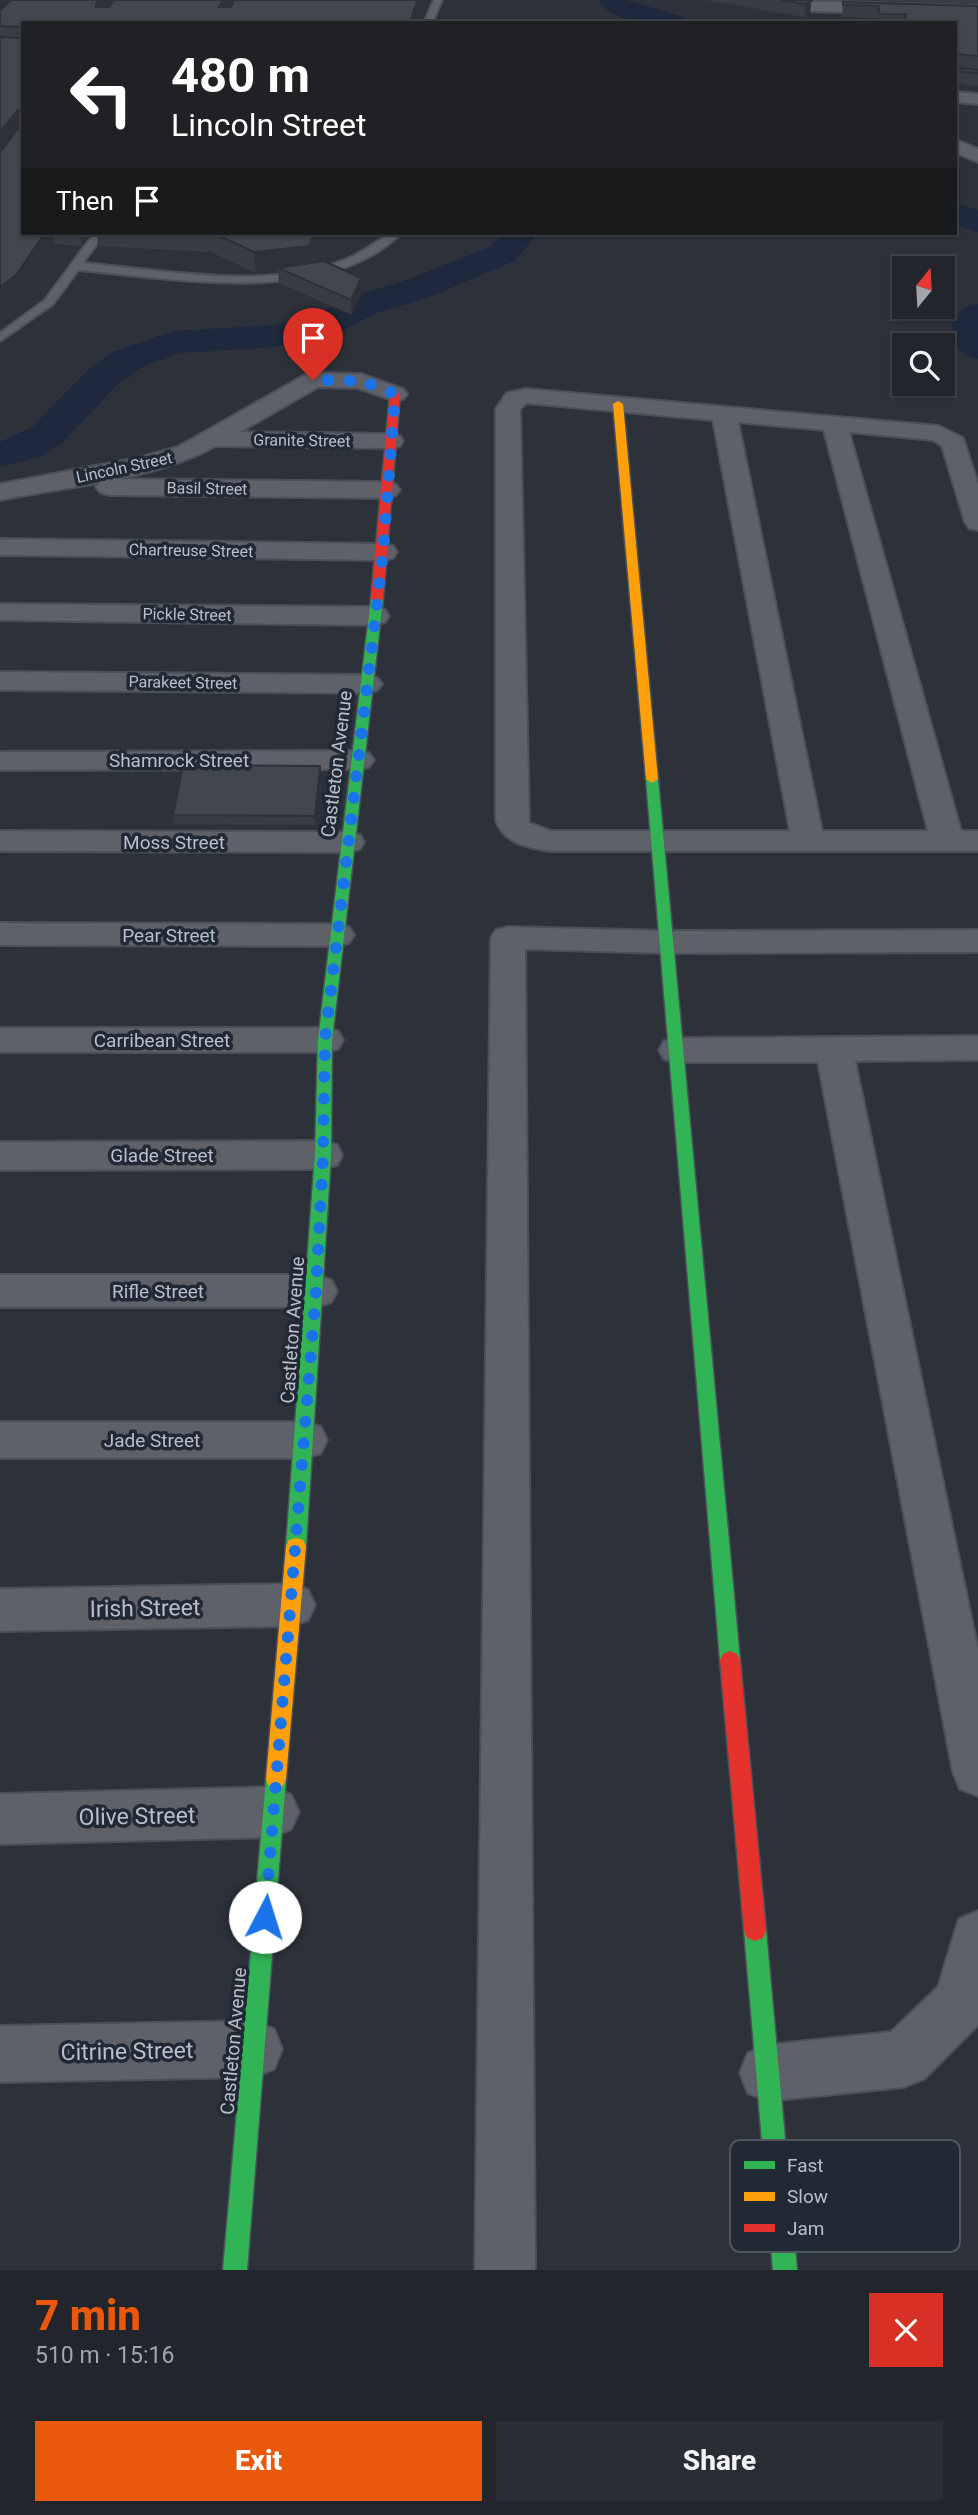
<!DOCTYPE html>
<meta charset="utf-8">
<style>
body{margin:0;font-family:Roboto,sans-serif;background:#2a2e34;color:#f1f3f6;height:100vh;display:flex;flex-direction:column;font-size:26px;white-space:nowrap}
*{box-sizing:border-box;margin:0}
p{font-size:23px;color:#a2a5a9}
.icon{flex:none;width:38px;height:38px;fill:none;stroke:currentColor;stroke-width:2;stroke-linecap:round;stroke-linejoin:round}
.map{position:relative;height:2270px;overflow:hidden}
.sheet{display:flex;flex-direction:column;background:#22262c;flex:1}
.sheet>*{flex:none}
.banner{position:absolute;left:21px;top:21px;width:936px;height:214px;border-radius:0px;box-shadow:0 2px 5px #0004,0 0 0 2px #3f4348;background:#202124;color:#fff;overflow:hidden}
.needle{width:46px;rotate:18deg}
.fabs{position:absolute;left:892px;top:256px;display:grid;gap:14px}
.fabs a{display:grid;place-items:center;width:63px;height:63px;border-radius:0px;background:#22262c;box-shadow:0 2px 5px #0004,0 0 0 2px #3f4348;font-size:35px}
.pin{position:absolute;display:grid;place-items:center;width:60px;height:60px;color:#fff;margin:-72px -30px;border-radius:50% 50% 50% 0;rotate:-45deg;box-shadow:0 0 7px #0007}
.pin .icon{rotate:45deg}
.me{position:absolute;width:77px;margin:-38px;rotate:5deg;stroke-linejoin:round;filter:drop-shadow(0 0 5px #0008)}
.turn{display:flex;align-items:center;gap:24px;height:147px;padding:0 35px;font-size:32px}
.turn .icon{width:91px;height:91px;stroke-width:2.5}
.turn b{display:block;font-size:49px;line-height:60px}
.then{display:flex;align-items:center;height:66px;padding:0 35px;background:#0003;gap:14px;font-size:26px}
.round{display:grid;place-items:center;flex:none;width:74px;height:74px;border-radius:0px;background:#2a2e34}
.summary{display:flex;align-items:center;justify-content:space-between;height:119px;padding:0 35px}
h1{font-size:42px;font-weight:800;line-height:52px;color:#ea580c}
.cta{display:flex;gap:14px;margin-top:auto;padding:14px 35px}
.cta a{flex:1;height:80px;border-radius:0px;background:#ea580c;color:#fff;font-size:28px;font-weight:800;line-height:80px;text-align:center}
.cta a+a{background:#2a2e34;color:#f1f3f6}
.map>svg:first-child{display:block}
</style>
<div class="map">
<svg width="978" height="2270" viewBox="0 0 978 2270">
<rect width="100%" height="100%" fill="#2d323a"/>
<g fill="none" stroke-linecap="round" stroke-linejoin="round">
<g fill="#1e293d" fill-rule="evenodd">
<path d="M 598,0 L 626,0 L 684,17 L 688,23 C 658,23 616,27 598,0 Z"/>
<path d="M 956,203 L 978,210 L 978,232 L 956,225 Z"/>
<path d="M 503,233 L 539,233 L 514,261 L 430,297 L 376,313 L 338,333 L 274,347 L 179,353 L 140,368 L 115,387 L 60,445 L 40,457 L 0,467 L 0,442 L 32,427 L 87,371 L 112,352 L 174,331 L 274,325 L 313,316 L 350,297 L 404,281 L 490,247 Z"/>
<path d="M 978,304 L 978,359 C 955,354 954,344 952,322 L 965,307 Z"/>
</g>
<defs>
<g id="lane">
<path d="M 434,0 L 442,0 L 432,23 L 424,23 Z"/>
<path d="M 390,233 L 401,233 C 327,308 172,278 78,270 L 53,304 L 0,341 L 0,333 L 45,300 L 92,236 L 101,238 L 83,263 C 162,270 268,291 344,260 C 360,254 375,243 390,233 Z"/>
</g>
<g id="street">
<path d="M 766,0 L 978,6 L 978,16 L 809,11 L 768,3 Z"/>
<path d="M 956,92 L 978,94 L 978,104 L 956,102 Z"/>
<path d="M 956,140 L 978,149 L 978,162 L 956,153 Z"/>
<path d="M 313,373 L 361,374 L 403,389 L 407,394 L 403,399 L 395,401 L 358,388 L 318,387 L 240,432 L 391,434 L 400,436 L 403,441 L 400,446 L 391,448 L 215,446 C 158,479 66,487 0,500 L 0,484 L 138,458 L 178,447 L 305,375 Z"/>
<path d="M 526,389 L 939,426 L 963,438 L 978,484 L 978,530 L 969,528 L 965,522 L 942,446 L 933,440 L 849,432 L 961,831 L 978,831 L 978,851 L 551,851 C 529,848 504,844 496,820 L 496,409 L 507,393 ZM 526,403 L 713,420 L 790,831 L 551,831 L 529,823 L 520,409 ZM 738,422 L 824,430 L 928,831 L 822,831 Z"/>
<path d="M 109,479 L 387,482 L 396,485 L 400,490 L 396,495 L 387,498 L 109,495 L 100,492 L 96,487 L 100,482 Z"/>
<path d="M 0,539 L 383,544 L 393,546 L 397,552 L 393,558 L 383,560 L 0,555 Z"/>
<path d="M 0,604 L 375,607 L 385,610 L 389,616 L 385,622 L 375,625 L 0,620 Z"/>
<path d="M 0,672 L 367,675 L 377,678 L 382,684 L 377,690 L 367,693 L 0,690 Z"/>
<path d="M 358,751 L 369,753 L 374,760 L 369,767 L 358,769 L 0,770 L 0,752 Z"/>
<path d="M 0,831 L 348,832 L 360,835 L 364,842 L 360,849 L 348,852 L 0,851 Z"/>
<path d="M 0,923 L 337,924 L 349,927 L 354,935 L 349,943 L 337,946 L 0,945 Z"/>
<path d="M 508,927 L 668,931 L 978,930 L 978,952 L 668,953 L 525,949 L 535,2270 L 475,2270 L 491,938 L 496,930 Z"/>
<path d="M 0,1028 L 325,1028 L 338,1031 L 343,1040 L 338,1049 L 325,1052 L 0,1052 Z"/>
<path d="M 978,1036 L 978,1060 L 855,1061 L 978,1650 L 978,1796 L 960,1789 L 953,1772 L 818,1062 L 677,1062 L 664,1059 L 659,1050 L 664,1041 L 677,1038 Z"/>
<path d="M 323,1141 L 337,1145 L 342,1155 L 337,1165 L 323,1169 L 0,1170 L 0,1142 Z"/>
<path d="M 0,1275 L 316,1275 L 331,1280 L 337,1291 L 331,1302 L 316,1307 L 0,1307 Z"/>
<path d="M 0,1422 L 305,1422 L 321,1427 L 327,1440 L 321,1453 L 305,1458 L 0,1458 Z"/>
<path d="M 291,1584 L 308,1590 L 315,1605 L 308,1620 L 291,1626 L 0,1631 L 0,1589 Z"/>
<path d="M 273,1787 L 291,1795 L 299,1812 L 291,1829 L 273,1837 L 0,1844 L 0,1794 Z"/>
<path d="M 978,1911 L 978,2025 L 924,2079 L 904,2087 L 768,2101 L 748,2093 L 740,2073 L 748,2053 L 768,2045 L 891,2032 L 938,1987 L 959,1919 Z"/>
<path d="M 254,2021 L 274,2029 L 282,2049 L 274,2069 L 254,2077 L 0,2082 L 0,2026 Z"/>
</g>
<g id="fast">
<path d="M 377,596 L 383,599 L 332,1040 L 331,1155 L 306,1546 L 303,1552 L 296,1554 L 289,1552 L 286,1546 L 315,1155 L 318,1040 L 371,599 Z"/>
<path d="M 652,775 L 658,779 L 740,1660 L 737,1666 L 730,1669 L 723,1666 L 720,1660 L 646,779 Z"/>
<path d="M 276,1769 L 283,1772 L 286,1779 L 247,2270 L 223,2270 L 266,1779 L 269,1772 Z"/>
<path d="M 755,1919 L 763,1922 L 766,1930 L 797,2270 L 773,2270 L 744,1930 L 747,1922 Z"/>
</g>
<g id="slow">
<path d="M 618,401 L 623,404 L 658,779 L 652,783 L 646,779 L 613,404 Z"/>
<path d="M 296,1538 L 303,1540 L 306,1546 L 286,1779 L 283,1786 L 276,1789 L 269,1786 L 266,1779 L 286,1546 L 289,1540 Z"/>
</g>
<g id="jam">
<path d="M 395,391 L 400,394 L 383,599 L 377,602 L 371,599 L 390,394 Z"/>
<path d="M 730,1651 L 737,1654 L 740,1660 L 766,1930 L 763,1938 L 755,1941 L 747,1938 L 744,1930 L 720,1660 L 723,1654 Z"/>
</g>
</defs>
<use href="#lane" stroke="#4b4f57" stroke-width="4"/>
<use href="#street" stroke="#4b4f57" stroke-width="4"/>
<use href="#fast" stroke="#4b4f57" stroke-width="3"/>
<use href="#slow" stroke="#4b4f57" stroke-width="3"/>
<use href="#jam" stroke="#4b4f57" stroke-width="3"/>
<use href="#lane" fill="#5e6168" fill-rule="evenodd"/>
<use href="#street" fill="#5e6168" fill-rule="evenodd"/>
<use href="#fast" fill="#30b455" fill-rule="evenodd"/>
<use href="#slow" fill="#ff9f0a" fill-rule="evenodd"/>
<use href="#jam" fill="#e5322d" fill-rule="evenodd"/>
</g>
<g fill="#393c43">
<path d="M 0,0 L 425,0 L 416,23 L 23,23 L 23,233 L 325,233 L 312,263 L 362,293 L 352,315 L 279,283 L 278,271 L 256,273 L 211,252 L 98,246 L 97,235 L 93,233 L 82,246 L 54,244 L 19,296 L 0,312 Z"/>
<path d="M 704,0 L 804,0 L 811,1 L 810,14 L 805,17 Z"/>
<path d="M 856,0 L 978,0 L 978,4 Z"/>
<path d="M 843,2 L 978,6 L 978,69 L 956,67 L 978,70 L 978,86 L 956,84 L 956,23 L 878,23 L 877,18 L 842,17 Z"/>
<path d="M 321,775 L 315,825 L 174,824 L 173,815 Z"/>
</g>
<g fill="#2e3137">
<path d="M 0,0 L 15,0 L 0,16 Z"/>
<path d="M 99,0 L 115,0 L 98,21 L 96,4 Z"/>
<path d="M 223,0 L 234,0 L 221,23 L 219,7 Z"/>
<path d="M 418,0 L 425,0 L 416,23 L 409,23 Z"/>
<path d="M 811,1 L 810,14 L 805,17 L 806,4 Z"/>
<path d="M 18,110 L 22,110 L 23,129 L 0,155 L 0,131 Z"/>
<path d="M 45,233 L 52,233 L 54,244 L 19,296 L 0,312 L 0,287 Z"/>
<path d="M 80,233 L 92,233 L 82,246 Z"/>
<path d="M 315,233 L 325,233 L 310,267 L 278,268 L 278,271 L 256,273 L 254,252 Z"/>
<path d="M 361,278 L 362,293 L 352,315 L 351,300 Z"/>
<path d="M 320,766 L 321,775 L 315,825 L 315,816 Z"/>
</g>
<g fill="#42464e" stroke="#2e3137" stroke-width="2">
<path d="M 11,0 L 99,0 L 96,4 L 96,7 L 109,7 L 114,0 L 223,0 L 219,7 L 231,7 L 234,0 L 418,0 L 409,23 L 23,23 L 23,30 L 20,27 L 0,26 L 0,11 Z"/>
<path d="M 780,0 L 804,0 L 811,1 L 806,4 Z"/>
<path d="M 843,2 L 978,6 L 978,56 L 956,54 L 956,68 L 978,70 L 978,73 L 956,71 L 956,23 L 904,23 L 906,14 L 880,14 L 878,6 L 843,5 Z"/>
<path d="M 23,30 L 23,233 L 45,233 L 16,275 L 0,287 L 0,150 L 2,150 L 22,123 L 22,110 L 18,110 L 0,131 L 0,37 L 20,38 Z"/>
<path d="M 213,233 L 315,233 L 309,246 L 254,252 Z"/>
<path d="M 324,261 L 361,278 L 351,300 L 278,268 Z"/>
<path d="M 183,765 L 320,766 L 315,816 L 173,815 Z"/>
</g>
<g fill="none" stroke-linecap="round" stroke-linejoin="round">
<path stroke="#1a73e8" stroke-width="12" stroke-dasharray="0 21.6" d="M 265,1917 L 316,1291 L 323,1155 L 325,1040 L 383,552 L 395,394 L 362,381 L 313,380"/>
</g>
<g text-anchor="middle" stroke-width="7" stroke-linejoin="round" paint-order="stroke">
<g font-size="16" fill="#b9bfca" stroke="#212935">
<text transform="translate(302 440) rotate(1)" y="6">Granite Street</text>
<text transform="translate(124 467) rotate(-12)" y="6">Lincoln Street</text>
<text transform="translate(207 488) rotate(1)" y="6">Basil Street</text>
<text transform="translate(191 550) rotate(1)" y="6">Chartreuse Street</text>
<text transform="translate(187 614) rotate(1)" y="6">Pickle Street</text>
<text transform="translate(183 682) rotate(1)" y="6">Parakeet Street</text>
</g>
<g font-size="19" fill="#b9bfca" stroke="#212935">
<text x="179" y="767">Shamrock Street</text>
<text transform="translate(336 764) rotate(-83)" y="7">Castleton Avenue</text>
<text x="174" y="849">Moss Street</text>
<text x="169" y="942">Pear Street</text>
<text x="162" y="1047">Carribean Street</text>
<text x="162" y="1162">Glade Street</text>
<text x="158" y="1298">Rifle Street</text>
<text transform="translate(292 1330) rotate(-86)" y="7">Castleton Avenue</text>
<text x="152" y="1447">Jade Street</text>
<text transform="translate(233 2041) rotate(-85)" y="7">Castleton Avenue</text>
</g>
<g font-size="23" fill="#b9bfca" stroke="#212935">
<text transform="translate(145 1608) rotate(-1)" y="8">Irish Street</text>
<text transform="translate(137 1816) rotate(-1)" y="8">Olive Street</text>
<text transform="translate(127 2051) rotate(-1)" y="8">Citrine Street</text>
</g>
</g>
<rect x="730" y="2140" width="230" height="112" rx="10" fill="#212935" stroke="#4f5662" stroke-width="2"/>
<rect x="744" y="2161" width="31" height="8" fill="#30b455"/>
<rect x="744" y="2192" width="31" height="9" fill="#ff9f0a"/>
<rect x="744" y="2224" width="31" height="8" fill="#e5322d"/>
<g font-size="19" fill="#b9bfca">
<text x="787" y="2172">Fast</text>
<text x="787" y="2203">Slow</text>
<text x="787" y="2235">Jam</text>
</g>
</svg>
<div class="fabs">
<a><svg class="needle" viewBox="-14 -14 28 28"><path d="M0-13l5 13h-10z" fill="#e53935"/><path d="M0 13l5-13h-10z" fill="#a2a5a9"/></svg></a>
<a><svg class="icon" aria-label="search" viewBox="0 0 24 24"><circle cx="10" cy="10" r="6"/><path d="M15 15l6 6"/></svg></a>
</div>
<div class="pin" style="left:313px;top:380px;background:#d93025"><svg class="icon" aria-label="arrive" viewBox="0 0 24 24"><path d="M6 21V4h12l-3 4 3 4H6"/></svg></div>
<svg class="me" style="left:265px;top:1917px" viewBox="-20 -20 40 40"><circle r="19" fill="#fff"/><path d="M0-13L10 11 0 6-10 11z" fill="#1a73e8"/></svg>
<div class="banner">
<div class="turn"><svg class="icon" aria-label="left" viewBox="0 0 24 24"><path d="M17 20v-9H6M10 6l-5 5 5 5"/></svg><div><b>480 m</b>Lincoln Street</div></div>
<div class="then">Then<svg class="icon" aria-label="arrive" viewBox="0 0 24 24"><path d="M6 21V4h12l-3 4 3 4H6"/></svg></div>
</div>
</div>
<section class="sheet">
<div class="summary"><div><h1>7 min</h1><p>510 m · 15:16</p></div><a class="round" style="background:#d93025;color:#fff"><svg class="icon" aria-label="close" viewBox="0 0 24 24"><path d="M6 6l12 12M18 6L6 18"/></svg></a></div>
<div class="cta"><a>Exit</a><a>Share</a></div>
</section>
